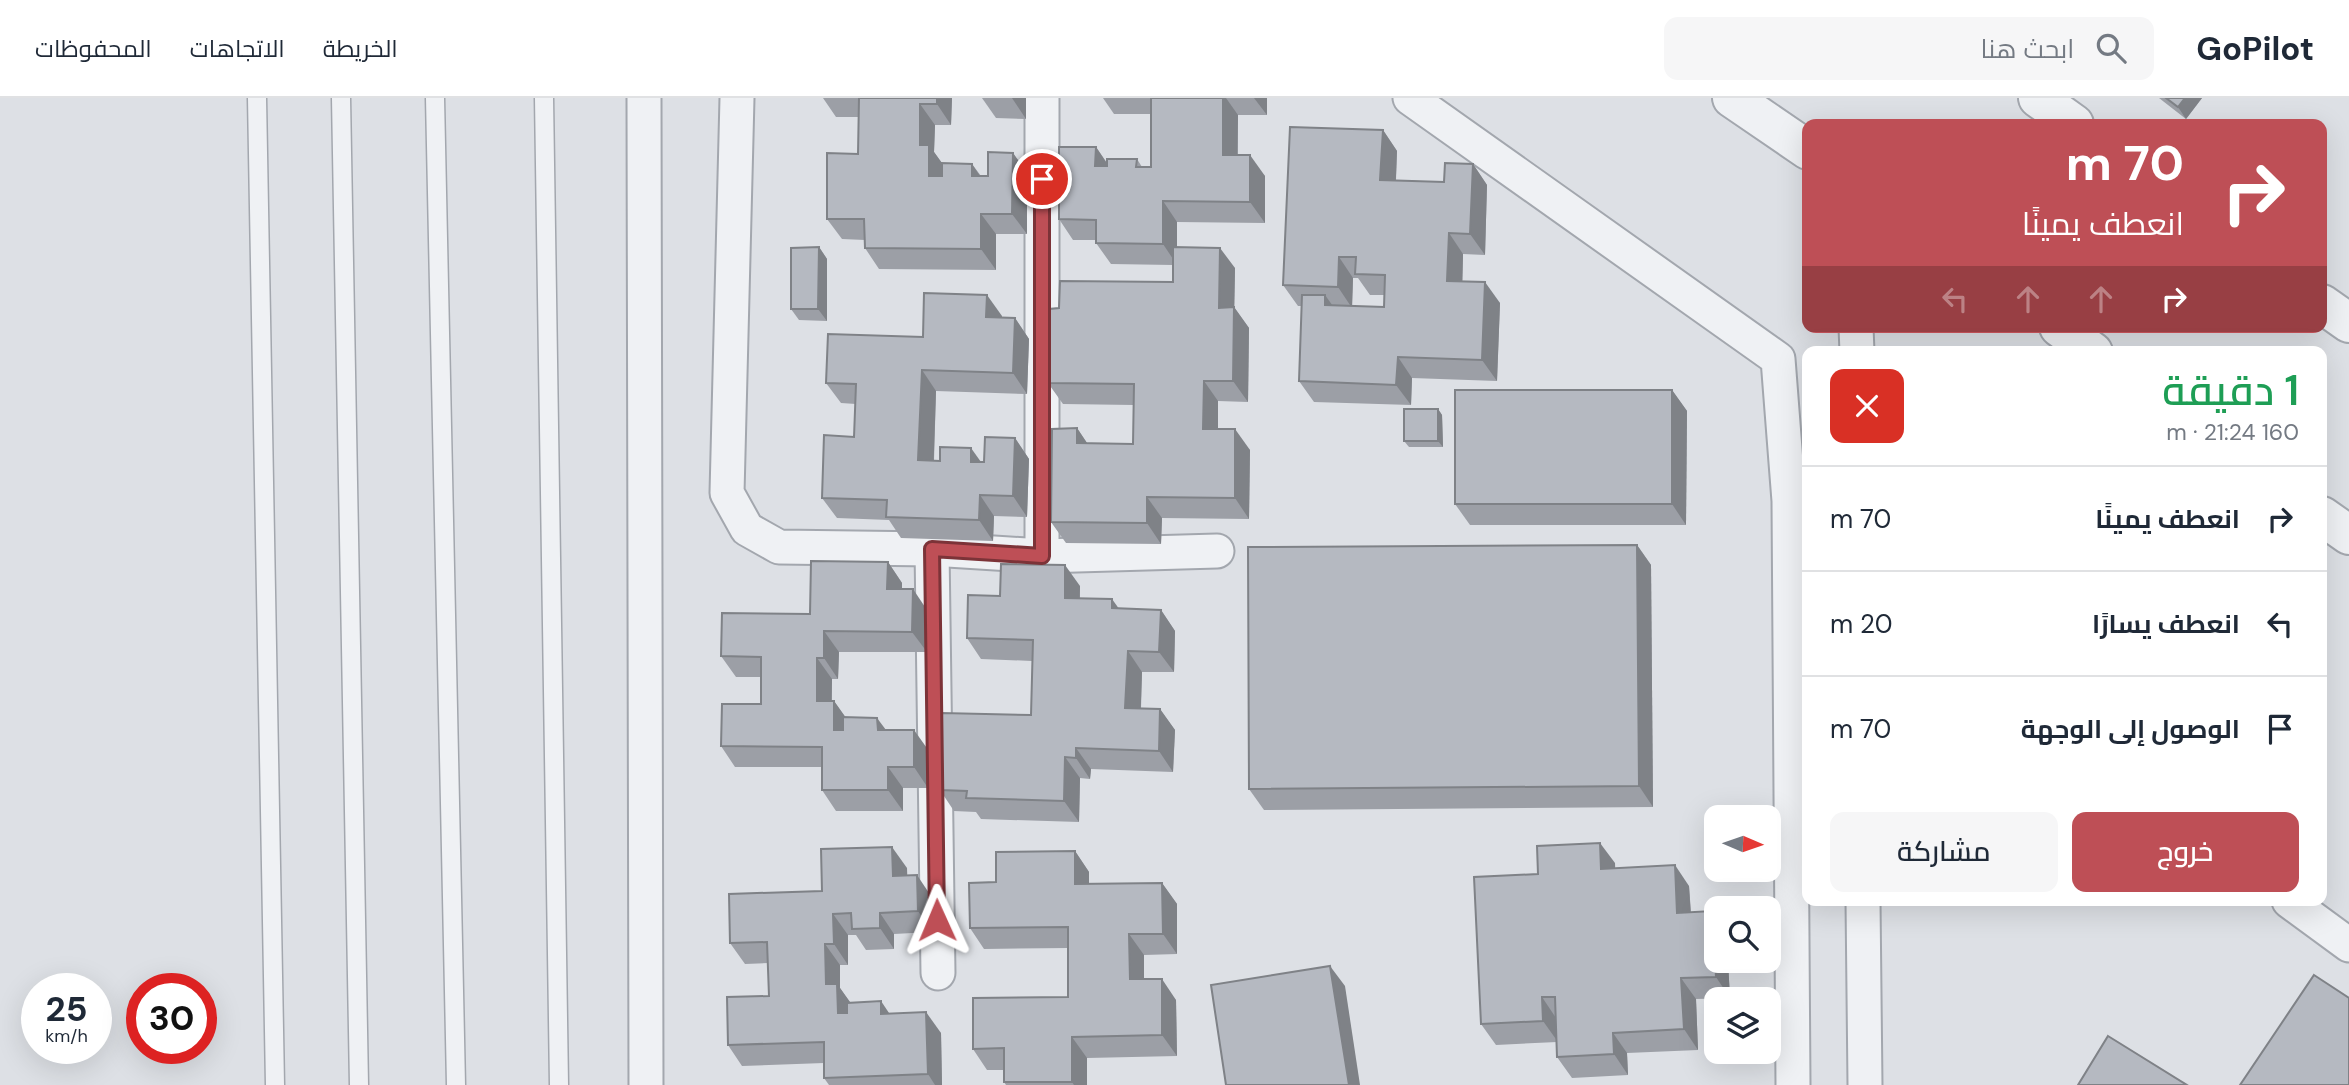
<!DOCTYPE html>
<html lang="ar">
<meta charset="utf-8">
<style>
body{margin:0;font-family:"DM Sans",Cairo,sans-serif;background:#f6f6f7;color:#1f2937;direction:rtl;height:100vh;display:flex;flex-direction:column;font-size:26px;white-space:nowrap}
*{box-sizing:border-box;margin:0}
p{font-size:23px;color:#747a83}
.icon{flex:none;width:38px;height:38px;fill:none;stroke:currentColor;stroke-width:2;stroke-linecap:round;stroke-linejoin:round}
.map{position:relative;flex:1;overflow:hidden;direction:ltr}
.side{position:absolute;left:1802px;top:248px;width:525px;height:560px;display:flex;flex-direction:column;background:#fff;border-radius:14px;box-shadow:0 7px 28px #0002;direction:rtl}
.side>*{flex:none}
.top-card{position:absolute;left:1802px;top:21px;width:525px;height:214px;border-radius:14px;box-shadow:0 7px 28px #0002;direction:rtl;background:#be4f56;color:#fff;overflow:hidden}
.needle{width:46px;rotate:92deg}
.fabs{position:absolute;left:1704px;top:707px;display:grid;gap:14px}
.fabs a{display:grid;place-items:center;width:77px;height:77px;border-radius:14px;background:#fff;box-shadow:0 7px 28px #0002;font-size:35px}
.speed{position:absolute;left:21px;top:875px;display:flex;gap:14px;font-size:35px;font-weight:700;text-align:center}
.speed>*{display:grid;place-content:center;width:91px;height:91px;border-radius:50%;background:#fff;box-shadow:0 7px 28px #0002;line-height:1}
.speed small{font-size:18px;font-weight:400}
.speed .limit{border:10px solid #d22;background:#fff;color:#111}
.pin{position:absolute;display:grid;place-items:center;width:60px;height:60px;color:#fff;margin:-30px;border:4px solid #fff;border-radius:50%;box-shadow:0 2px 7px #0007}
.me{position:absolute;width:77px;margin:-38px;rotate:359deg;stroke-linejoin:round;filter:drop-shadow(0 0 5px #0008)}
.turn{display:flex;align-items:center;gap:24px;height:147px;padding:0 28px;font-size:32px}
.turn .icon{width:91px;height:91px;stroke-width:2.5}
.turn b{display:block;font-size:49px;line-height:60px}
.lanes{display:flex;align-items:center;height:66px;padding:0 28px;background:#0003;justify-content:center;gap:35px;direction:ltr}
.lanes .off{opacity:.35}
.round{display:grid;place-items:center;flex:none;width:74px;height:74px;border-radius:14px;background:#f6f6f7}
.overview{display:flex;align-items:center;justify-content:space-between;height:119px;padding:0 28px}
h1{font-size:42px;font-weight:600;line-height:52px;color:#1e9e55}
.button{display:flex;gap:14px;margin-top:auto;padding:14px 28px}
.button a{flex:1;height:80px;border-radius:14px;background:#be4f56;color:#fff;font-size:28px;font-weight:600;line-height:80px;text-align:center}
.button a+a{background:#f6f6f7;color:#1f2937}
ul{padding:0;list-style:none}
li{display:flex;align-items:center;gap:21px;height:105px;padding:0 28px;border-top:2px solid #e0e1e3}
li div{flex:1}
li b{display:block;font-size:26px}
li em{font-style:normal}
header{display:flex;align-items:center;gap:42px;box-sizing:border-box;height:98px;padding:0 35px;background:#fff;border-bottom:2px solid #e0e1e3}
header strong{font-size:33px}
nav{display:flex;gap:38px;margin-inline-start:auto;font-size:24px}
.search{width:490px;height:63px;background:#f6f6f7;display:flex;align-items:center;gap:18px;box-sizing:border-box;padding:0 24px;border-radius:14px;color:#747a83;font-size:26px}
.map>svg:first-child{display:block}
</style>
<header>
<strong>GoPilot</strong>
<div class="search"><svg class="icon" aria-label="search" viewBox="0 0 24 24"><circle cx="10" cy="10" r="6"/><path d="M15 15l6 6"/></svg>ابحث هنا</div>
<nav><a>الخريطة</a><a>الاتجاهات</a><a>المحفوظات</a></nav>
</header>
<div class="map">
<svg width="2349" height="987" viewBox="0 0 2349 987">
<rect width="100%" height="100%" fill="#dde0e5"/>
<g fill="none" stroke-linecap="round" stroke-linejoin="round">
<defs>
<g id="service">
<path d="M 257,0 L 275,987"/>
<path d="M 341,0 L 359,987"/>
<path d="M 435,0 L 456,987"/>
<path d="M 544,0 L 559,987"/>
</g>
<g id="minor">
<path d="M 644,0 L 646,987"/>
<path d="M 737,0 L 727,395 L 747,431 L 779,449 L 932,451 L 1042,458 L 1217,453"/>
<path d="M 1042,0 L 1042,458"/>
<path d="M 1410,0 L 1778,261 L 1789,403 L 1793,987"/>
<path d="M 1856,229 L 1857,254"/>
<path d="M 932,451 L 938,875"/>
<path d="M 1863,803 L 1865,987"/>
<path d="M 2289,803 L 2349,847"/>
</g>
<g id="tertiary">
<path d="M 1732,0 L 1808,52"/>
<path d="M 2038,0 L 2074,26"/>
<path d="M 2322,206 L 2349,225"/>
<path d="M 2059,229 L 2093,254"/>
<path d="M 2322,418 L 2349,437"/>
</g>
</defs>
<use href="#service" stroke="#a3a7ae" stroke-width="21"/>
<use href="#minor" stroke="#a3a7ae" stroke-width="37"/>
<use href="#tertiary" stroke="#a3a7ae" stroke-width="42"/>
<use href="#service" stroke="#eff1f4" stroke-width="18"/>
<use href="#minor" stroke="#eff1f4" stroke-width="33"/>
<use href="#tertiary" stroke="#eff1f4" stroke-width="38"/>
</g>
<g fill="#9c9fa6" fill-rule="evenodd">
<path d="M 823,0 L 952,0 L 951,27 L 935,27 L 934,54 L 942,65 L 972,66 L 981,78 L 988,78 L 1013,55 L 1027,75 L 1027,136 L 996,136 L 996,172 L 879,171 L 865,150 L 865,142 L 842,141 L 827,121 L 858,56 L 859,19 L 836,19 Z"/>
<path d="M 982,0 L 1026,0 L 1026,21 L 996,20 Z"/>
<path d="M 1103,0 L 1267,0 L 1267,17 L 1238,17 L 1238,57 L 1265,78 L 1265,125 L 1177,124 L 1177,149 L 1235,170 L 1234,209 L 1249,230 L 1248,304 L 1218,303 L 1218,331 L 1250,352 L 1249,421 L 1162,420 L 1161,446 L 1066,445 L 1051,424 L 1077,330 L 1087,345 L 1133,346 L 1134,307 L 1063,306 L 1048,285 L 1059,210 L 1173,184 L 1173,167 L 1111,166 L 1096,145 L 1096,142 L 1073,142 L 1059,121 L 1096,49 L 1107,65 L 1137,61 L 1142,69 L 1151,69 L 1151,16 L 1114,16 Z"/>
<path d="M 2159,0 L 2202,0 L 2186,21 Z"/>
<path d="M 1383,32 L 1397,53 L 1396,82 L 1444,84 L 1473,66 L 1487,87 L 1485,157 L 1463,156 L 1462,184 L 1500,205 L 1497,283 L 1412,280 L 1411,307 L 1314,304 L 1299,283 L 1302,208 L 1298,208 L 1283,187 ZM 1353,180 L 1358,180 L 1370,197 L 1384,197 L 1384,209 L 1352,208 Z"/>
<path d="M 819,149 L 827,161 L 827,223 L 799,222 L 791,211 Z"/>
<path d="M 1002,218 L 1002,219 L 1015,220 L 1029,241 L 1027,296 L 936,293 L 934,363 L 984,364 L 1015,340 L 1029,361 L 1027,419 L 994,418 L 993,443 L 901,440 L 889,422 L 837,420 L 822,400 L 854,339 L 856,306 L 841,305 L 826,285 L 923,239 Z"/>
<path d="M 1672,292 L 1687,313 L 1686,427 L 1470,427 L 1455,406 Z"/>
<path d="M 1438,311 L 1442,317 L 1443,349 L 1409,349 L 1404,343 Z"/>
<path d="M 1637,447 L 1651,467 L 1653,709 L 1264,712 L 1249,691 Z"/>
<path d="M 888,464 L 902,485 L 902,491 L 927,512 L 927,554 L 839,554 L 838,581 L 832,581 L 832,603 L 834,603 L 845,619 L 886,632 L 929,653 L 928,690 L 903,690 L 903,713 L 836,713 L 822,692 L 822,669 L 735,669 L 721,648 L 761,606 L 761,579 L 736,579 L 721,558 L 810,516 Z"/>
<path d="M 1080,488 L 1080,500 L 1119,511 L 1161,512 L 1175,533 L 1174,574 L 1142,574 L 1141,611 L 1160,611 L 1175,632 L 1173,674 L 1091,671 L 1090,681 L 1080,680 L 1079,724 L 981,721 L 976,714 L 954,713 L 940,692 L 1031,617 L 1032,563 L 981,561 L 967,540 L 1000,498 Z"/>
<path d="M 1075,753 L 1089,774 L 1089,786 L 1162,785 L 1177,806 L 1177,856 L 1144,857 L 1144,881 L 1176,902 L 1177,958 L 1087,960 L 1087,987 L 1006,987 L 1004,984 L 1004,972 L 987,972 L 973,951 L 1068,899 L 1068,850 L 984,851 L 970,830 L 996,784 Z"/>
<path d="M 1615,765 L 1615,770 L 1689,788 L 1691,814 L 1717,863 L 1728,863 L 1730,900 L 1696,901 L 1698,952 L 1627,955 L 1628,977 L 1572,980 L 1557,959 L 1557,944 L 1496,947 L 1481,926 L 1538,776 Z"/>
<path d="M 907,770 L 907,778 L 931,798 L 932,834 L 894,836 L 894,851 L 866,852 L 856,837 L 848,837 L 848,867 L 840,867 L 840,890 L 850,904 L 889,915 L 941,935 L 942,987 L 829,987 L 824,980 L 824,965 L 742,968 L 728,947 L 769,898 L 768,865 L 745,866 L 730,845 L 822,793 Z"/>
</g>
<g fill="#7f8287">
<path d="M 937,0 L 952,0 L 951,27 L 937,6 Z"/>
<path d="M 1012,0 L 1026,0 L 1026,21 Z"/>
<path d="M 1223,0 L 1226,0 L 1238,17 L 1237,78 L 1223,57 Z"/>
<path d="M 1254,0 L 1267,0 L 1267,17 Z"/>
<path d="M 2185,0 L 2202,0 L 2186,21 L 2178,9 Z"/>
<path d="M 920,6 L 935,27 L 934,54 L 944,68 L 944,99 L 929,78 L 920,47 Z"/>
<path d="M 1383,32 L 1397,53 L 1395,102 L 1380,82 Z"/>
<path d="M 1096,49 L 1110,70 L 1095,68 Z"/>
<path d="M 1013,55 L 1027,75 L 1027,136 L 1012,116 Z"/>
<path d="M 1250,57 L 1265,78 L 1265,125 L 1250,104 Z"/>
<path d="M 972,66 L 986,87 L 972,78 Z"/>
<path d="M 1473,66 L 1487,87 L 1485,157 L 1470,136 Z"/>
<path d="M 1163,103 L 1177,124 L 1177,167 L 1163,146 Z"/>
<path d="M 981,116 L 996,136 L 996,172 L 981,151 Z"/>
<path d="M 1449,135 L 1463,156 L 1462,204 L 1447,183 Z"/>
<path d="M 819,149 L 827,161 L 827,223 L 818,211 Z"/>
<path d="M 1220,150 L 1235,170 L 1234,230 L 1219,210 Z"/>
<path d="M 1339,159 L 1353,180 L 1352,210 L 1338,189 Z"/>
<path d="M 1485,184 L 1500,205 L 1497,283 L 1482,262 Z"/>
<path d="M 987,197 L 1002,218 L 1001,240 L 986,219 Z"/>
<path d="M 1325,197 L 1340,218 L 1325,207 Z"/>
<path d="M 1234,209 L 1249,230 L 1248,304 L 1233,283 Z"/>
<path d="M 1015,220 L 1029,241 L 1027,296 L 1013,275 Z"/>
<path d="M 1398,259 L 1412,280 L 1411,307 L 1396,287 Z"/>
<path d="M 922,272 L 936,293 L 933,383 L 918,362 Z"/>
<path d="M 1204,283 L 1218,303 L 1218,351 L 1203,331 Z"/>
<path d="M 1672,292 L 1687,313 L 1686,427 L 1672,406 Z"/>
<path d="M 1438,311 L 1442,317 L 1443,349 L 1438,343 Z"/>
<path d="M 1077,330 L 1091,351 L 1077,345 Z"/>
<path d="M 1235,331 L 1250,352 L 1249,421 L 1235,400 Z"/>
<path d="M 1015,340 L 1029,361 L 1027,419 L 1013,398 Z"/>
<path d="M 971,350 L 986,371 L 971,364 Z"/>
<path d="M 980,397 L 994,418 L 993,443 L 979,422 Z"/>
<path d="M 1147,399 L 1162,420 L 1161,446 L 1147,425 Z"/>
<path d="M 1637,447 L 1651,467 L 1653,709 L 1639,688 Z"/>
<path d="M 888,464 L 902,485 L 902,512 L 887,491 Z"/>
<path d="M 1065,467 L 1080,488 L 1079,521 L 1065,500 Z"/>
<path d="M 913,491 L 927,512 L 927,554 L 912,534 Z"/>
<path d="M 1112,501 L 1127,522 L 1112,510 Z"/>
<path d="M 1161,512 L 1175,533 L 1174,574 L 1159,554 Z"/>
<path d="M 824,533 L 839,554 L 838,581 L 824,560 Z"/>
<path d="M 1128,553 L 1142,574 L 1140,631 L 1125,610 Z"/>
<path d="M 817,560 L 832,581 L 831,624 L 817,603 Z"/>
<path d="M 834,603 L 849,624 L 849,652 L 834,632 Z"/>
<path d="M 1160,611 L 1175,632 L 1173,674 L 1159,653 Z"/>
<path d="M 877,620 L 892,640 L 878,632 Z"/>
<path d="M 914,632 L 929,653 L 928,690 L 914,669 Z"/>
<path d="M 1076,650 L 1091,671 L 1090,681 L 1076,660 Z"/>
<path d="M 1065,659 L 1080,680 L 1079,724 L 1064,703 Z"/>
<path d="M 888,669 L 903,690 L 903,713 L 888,692 Z"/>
<path d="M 1600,745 L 1615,765 L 1616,792 L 1601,771 Z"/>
<path d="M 892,749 L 907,770 L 908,799 L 893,778 Z"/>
<path d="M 1075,753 L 1089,774 L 1089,807 L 1075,786 Z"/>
<path d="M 1675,767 L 1689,788 L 1692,836 L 1677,815 Z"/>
<path d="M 917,777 L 931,798 L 932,834 L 918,813 Z"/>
<path d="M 1162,785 L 1177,806 L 1177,856 L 1163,836 Z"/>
<path d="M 1712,813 L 1717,819 L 1717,863 L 1728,863 L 1730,900 L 1716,879 Z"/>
<path d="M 880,815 L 894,836 L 894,851 L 880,830 Z"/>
<path d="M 833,816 L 848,837 L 848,867 L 834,846 Z"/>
<path d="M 1129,836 L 1144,857 L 1144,902 L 1130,881 Z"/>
<path d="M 825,846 L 840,867 L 840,890 L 852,907 L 853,936 L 838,915 L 826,886 Z"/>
<path d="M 1330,868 L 1345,888 L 1360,987 L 1349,987 Z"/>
<path d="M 1681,880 L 1696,901 L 1698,952 L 1684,931 Z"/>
<path d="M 1162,881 L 1176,902 L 1177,958 L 1162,937 Z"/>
<path d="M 1542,899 L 1556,920 L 1558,944 L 1543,923 Z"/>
<path d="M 881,903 L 895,924 L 881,916 Z"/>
<path d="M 926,914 L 941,935 L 942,987 L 935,987 L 928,976 Z"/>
<path d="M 1613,935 L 1627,955 L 1628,977 L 1614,956 Z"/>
<path d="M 1072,939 L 1087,960 L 1087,987 L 1074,987 L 1072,984 Z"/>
</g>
<g fill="#b5b9c1" stroke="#7f8287" stroke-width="2">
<path d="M 859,0 L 937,0 L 937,6 L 920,6 L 920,47 L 929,47 L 929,78 L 942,78 L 942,65 L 972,66 L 972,78 L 988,78 L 988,54 L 1013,55 L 1012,116 L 981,116 L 981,151 L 865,150 L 864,121 L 827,121 L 827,55 L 858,56 Z"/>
<path d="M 1151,0 L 1223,0 L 1223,57 L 1250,57 L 1250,104 L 1163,103 L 1163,146 L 1096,145 L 1096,122 L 1059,121 L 1059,49 L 1096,49 L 1095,68 L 1107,68 L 1107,61 L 1137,61 L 1136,69 L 1151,69 Z"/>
<path d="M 2166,0 L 2185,0 L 2178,9 Z"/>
<path d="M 1290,29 L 1383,32 L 1380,82 L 1444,84 L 1445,65 L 1473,66 L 1470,136 L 1449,135 L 1447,183 L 1485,184 L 1482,262 L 1398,259 L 1396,287 L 1299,283 L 1302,197 L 1325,197 L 1325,207 L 1384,209 L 1385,177 L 1355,176 L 1356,159 L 1339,159 L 1338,189 L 1283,187 Z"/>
<path d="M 819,149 L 818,211 L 791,211 L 791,150 Z"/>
<path d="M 1173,149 L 1220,150 L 1219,210 L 1234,209 L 1233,283 L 1204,283 L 1203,331 L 1235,331 L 1235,400 L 1147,399 L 1147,425 L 1051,424 L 1052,331 L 1077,330 L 1077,345 L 1133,346 L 1134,286 L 1048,285 L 1049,211 L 1059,210 L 1060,183 L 1173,184 Z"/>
<path d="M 924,195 L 987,197 L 986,219 L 1015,220 L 1013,275 L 922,272 L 918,362 L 940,363 L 940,349 L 971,350 L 971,364 L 984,364 L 985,339 L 1015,340 L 1013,398 L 980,397 L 979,422 L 886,419 L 887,402 L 822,400 L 824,337 L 854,339 L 856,286 L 826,285 L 828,236 L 923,239 Z"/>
<rect x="1455" y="292" width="217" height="114"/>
<rect x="1404" y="311" width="34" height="32"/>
<path d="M 1637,447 L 1639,688 L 1249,691 L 1248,449 Z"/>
<path d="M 811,463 L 888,464 L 887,491 L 913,491 L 912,534 L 824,533 L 824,560 L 817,560 L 817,603 L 834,603 L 834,632 L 843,632 L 843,619 L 877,620 L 878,632 L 914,632 L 914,669 L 888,669 L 888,692 L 822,692 L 822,649 L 721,648 L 722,606 L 761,606 L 761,559 L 721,558 L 722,515 L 810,516 Z"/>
<path d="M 1001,466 L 1065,467 L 1065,500 L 1112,501 L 1112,510 L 1161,512 L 1159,554 L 1128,553 L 1125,610 L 1160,611 L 1159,653 L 1076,650 L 1076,660 L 1065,659 L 1064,703 L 966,700 L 967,693 L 940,692 L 942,615 L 1031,617 L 1033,542 L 967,540 L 968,497 L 1000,498 Z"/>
<path d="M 1600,745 L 1601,771 L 1675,767 L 1677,815 L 1712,813 L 1716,879 L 1681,880 L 1684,931 L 1613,935 L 1614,956 L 1557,959 L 1555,899 L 1542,899 L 1543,923 L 1481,926 L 1474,779 L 1538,776 L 1537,748 Z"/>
<path d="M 892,749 L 893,778 L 917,777 L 918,813 L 880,815 L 880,830 L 852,831 L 851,815 L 833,816 L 834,846 L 825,846 L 826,886 L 837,886 L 838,915 L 847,915 L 847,905 L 881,903 L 881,916 L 926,914 L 928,976 L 824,980 L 824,944 L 728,947 L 727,899 L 769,898 L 767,844 L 730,845 L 729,796 L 822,793 L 821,751 Z"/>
<path d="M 1075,753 L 1075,786 L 1162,785 L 1163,836 L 1129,836 L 1130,881 L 1162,881 L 1162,937 L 1072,939 L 1072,984 L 1004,984 L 1004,950 L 973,951 L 973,900 L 1068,899 L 1068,829 L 970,830 L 969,785 L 996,784 L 996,754 Z"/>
<path d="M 1330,868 L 1349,987 L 1226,987 L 1211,887 Z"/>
<path d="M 2314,877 L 2349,900 L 2349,987 L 2240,987 Z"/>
<path d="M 2108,938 L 2187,987 L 2078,987 Z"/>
</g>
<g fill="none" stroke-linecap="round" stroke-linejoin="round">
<defs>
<path id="route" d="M 937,822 L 932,451 L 1042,458 L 1042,81"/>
</defs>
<use href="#route" stroke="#7c3338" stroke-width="18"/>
<use href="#route" stroke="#be4f56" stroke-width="12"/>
</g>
</svg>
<div class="fabs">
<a><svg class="needle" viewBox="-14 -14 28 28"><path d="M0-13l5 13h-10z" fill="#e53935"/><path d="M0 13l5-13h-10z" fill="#747a83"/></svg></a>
<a><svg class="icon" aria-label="search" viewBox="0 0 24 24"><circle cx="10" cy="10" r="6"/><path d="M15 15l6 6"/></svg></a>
<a><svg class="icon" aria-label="layers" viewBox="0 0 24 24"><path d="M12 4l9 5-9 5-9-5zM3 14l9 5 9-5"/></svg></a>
</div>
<div class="speed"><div>25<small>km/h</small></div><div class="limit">30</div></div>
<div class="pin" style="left:1042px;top:81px;background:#d93025"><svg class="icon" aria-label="arrive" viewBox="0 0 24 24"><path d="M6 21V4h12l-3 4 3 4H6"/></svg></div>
<svg class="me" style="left:937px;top:822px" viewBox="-20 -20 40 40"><path d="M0-17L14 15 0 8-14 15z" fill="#be4f56" stroke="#fff" stroke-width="4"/></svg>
<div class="top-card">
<div class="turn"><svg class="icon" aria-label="right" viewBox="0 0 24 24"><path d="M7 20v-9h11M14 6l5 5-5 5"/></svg><div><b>70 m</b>انعطف يمينًا</div></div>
<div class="lanes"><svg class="icon off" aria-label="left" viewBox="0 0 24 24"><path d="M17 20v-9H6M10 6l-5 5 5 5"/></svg><svg class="icon off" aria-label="ahead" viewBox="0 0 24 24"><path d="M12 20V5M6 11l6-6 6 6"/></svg><svg class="icon off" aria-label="ahead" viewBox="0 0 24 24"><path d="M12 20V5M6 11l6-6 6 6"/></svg><svg class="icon" aria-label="right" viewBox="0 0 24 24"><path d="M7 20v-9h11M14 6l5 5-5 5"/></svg></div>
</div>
<section class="side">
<div class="overview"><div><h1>1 دقيقة</h1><p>160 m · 21:24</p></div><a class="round" style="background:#d93025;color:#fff"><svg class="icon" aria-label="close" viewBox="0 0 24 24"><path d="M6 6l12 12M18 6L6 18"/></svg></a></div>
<ul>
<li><svg class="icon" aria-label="right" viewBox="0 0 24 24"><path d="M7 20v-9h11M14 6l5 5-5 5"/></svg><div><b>انعطف يمينًا</b></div><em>70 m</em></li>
<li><svg class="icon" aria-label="left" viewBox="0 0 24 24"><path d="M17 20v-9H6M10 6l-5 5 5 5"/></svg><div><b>انعطف يسارًا</b></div><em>20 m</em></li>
<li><svg class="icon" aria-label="arrive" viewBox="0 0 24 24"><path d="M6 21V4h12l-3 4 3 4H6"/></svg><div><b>الوصول إلى الوجهة</b></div><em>70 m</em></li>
</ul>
<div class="button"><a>خروج</a><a>مشاركة</a></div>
</section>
</div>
